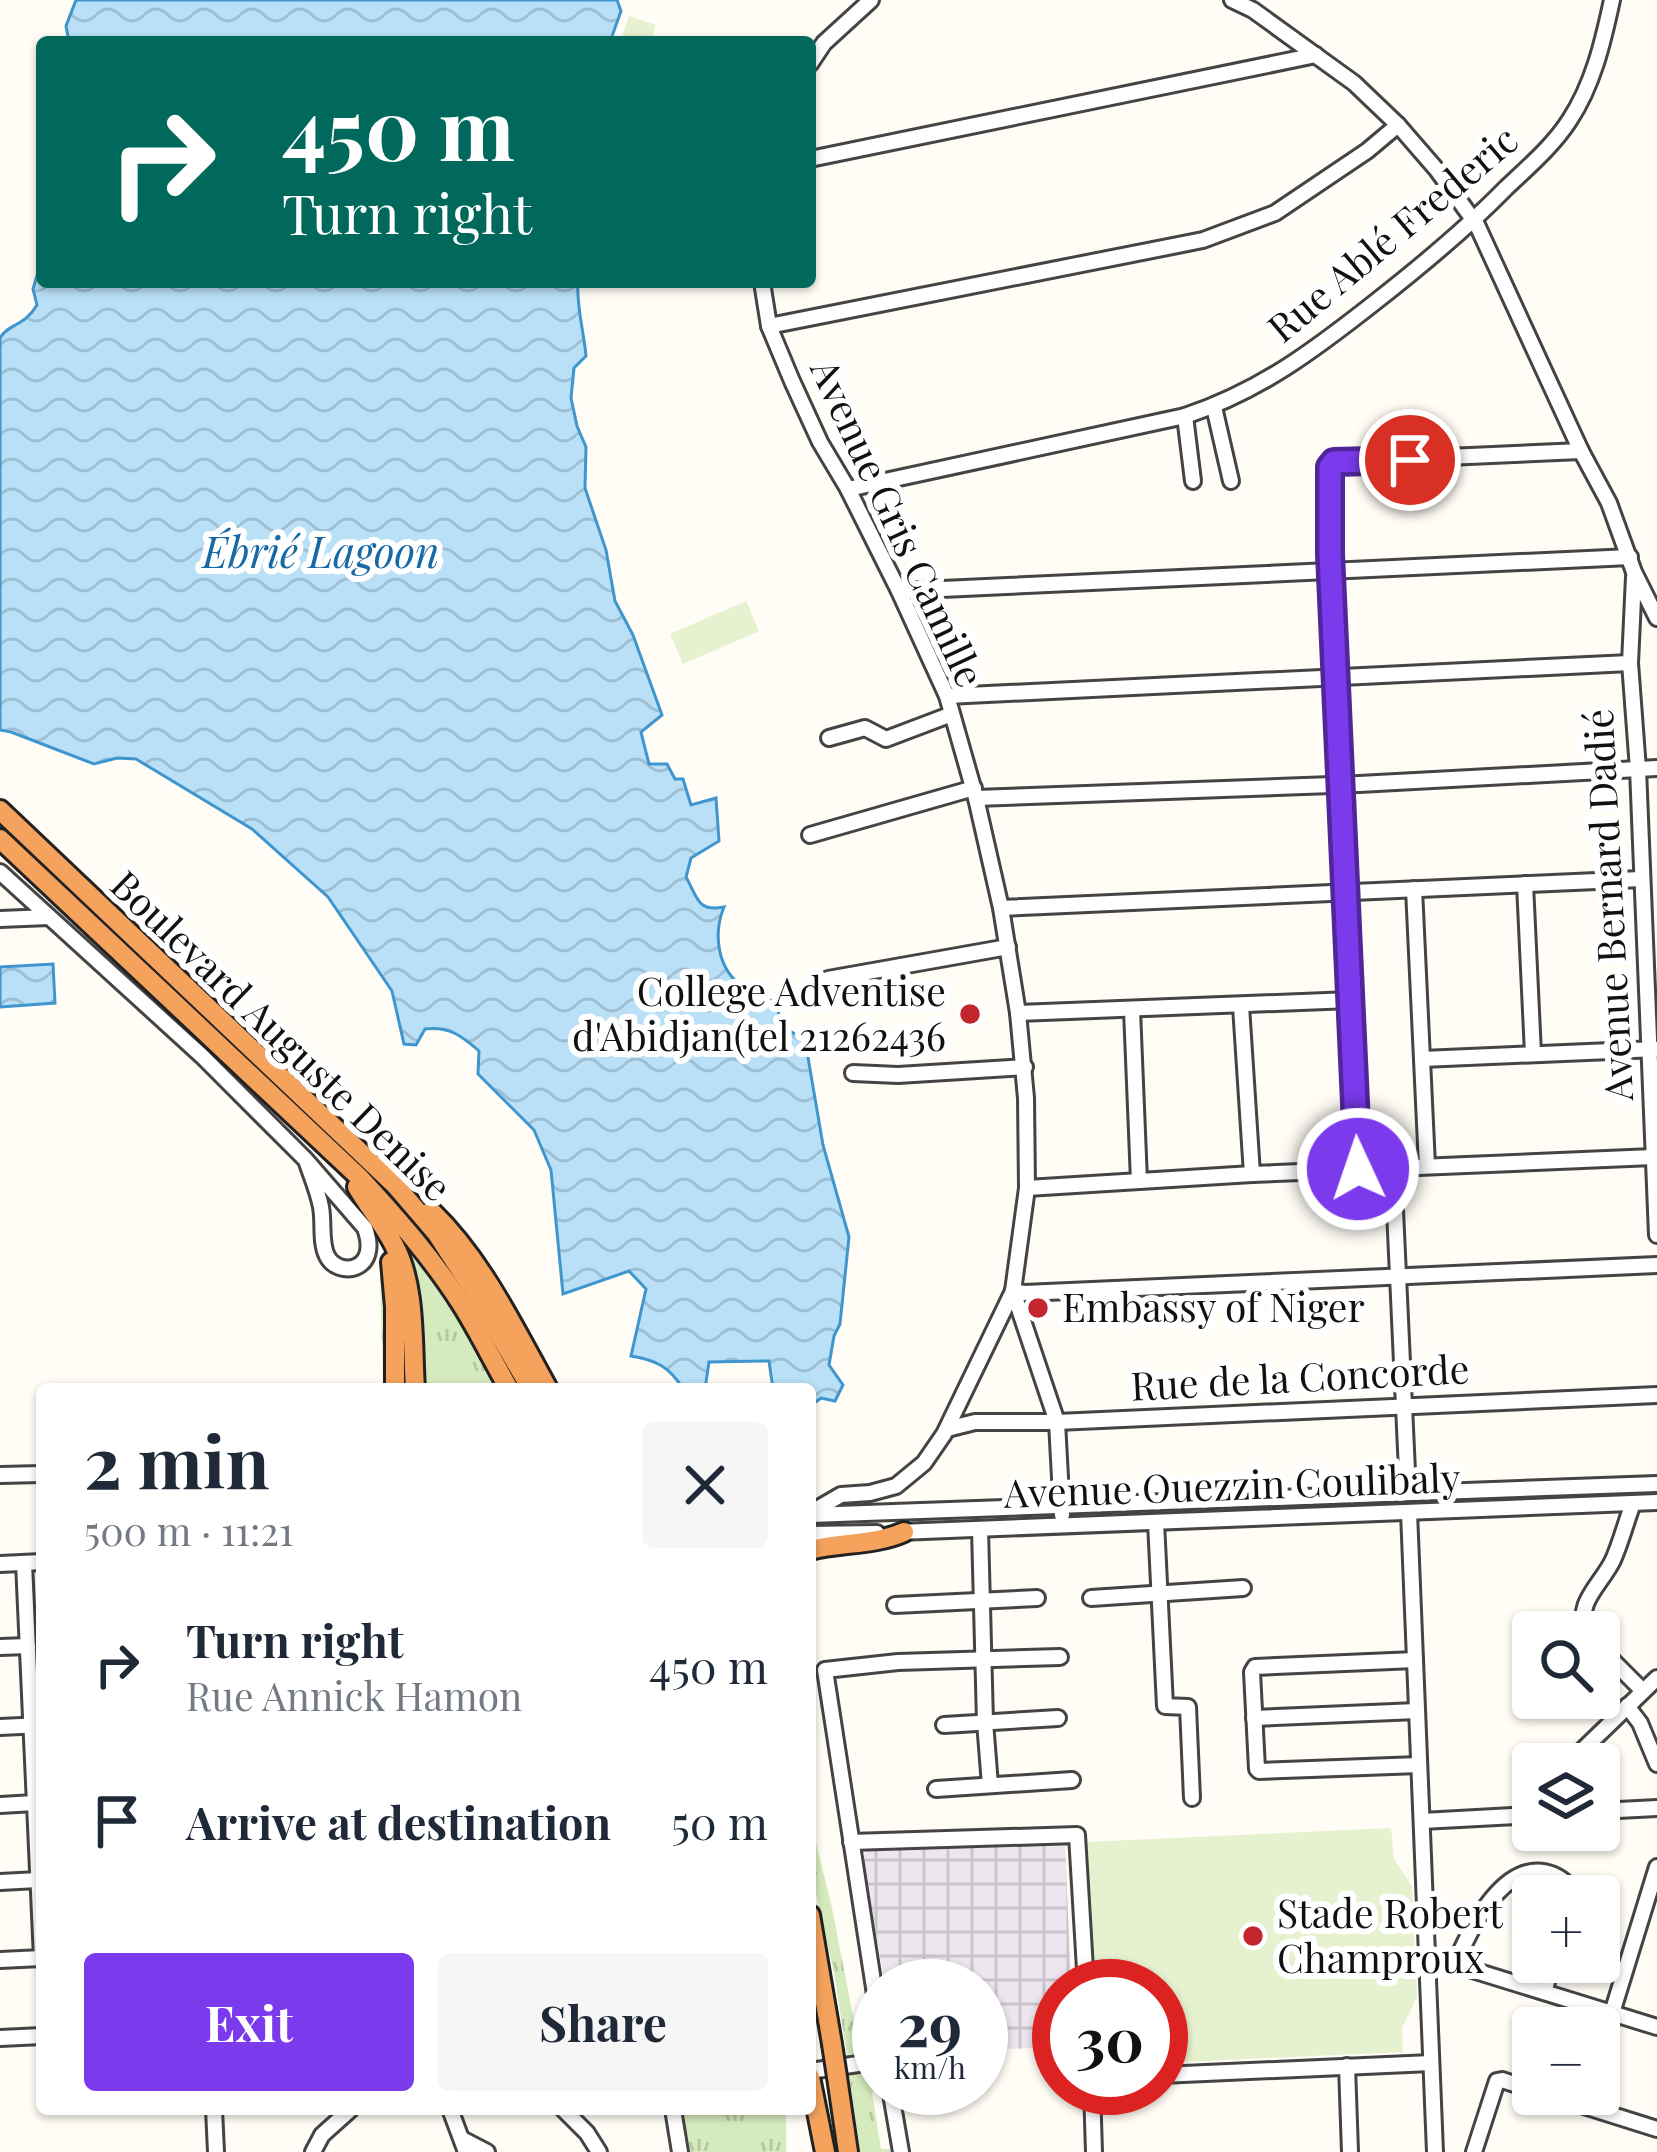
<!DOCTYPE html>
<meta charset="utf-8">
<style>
body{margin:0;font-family:"Playfair Display",serif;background:#f6f6f7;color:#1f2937;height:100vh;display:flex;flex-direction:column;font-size:45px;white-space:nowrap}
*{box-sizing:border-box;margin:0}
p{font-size:39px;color:#747a83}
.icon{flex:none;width:66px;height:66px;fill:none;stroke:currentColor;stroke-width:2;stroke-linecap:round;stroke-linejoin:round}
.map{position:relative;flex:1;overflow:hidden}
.side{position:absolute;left:36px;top:1383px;width:780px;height:732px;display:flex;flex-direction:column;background:#fff;border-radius:12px;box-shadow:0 3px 9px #0004}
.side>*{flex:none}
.banner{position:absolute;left:36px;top:36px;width:780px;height:252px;border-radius:12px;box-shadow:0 3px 9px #0004;background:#00695c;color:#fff;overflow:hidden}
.tools{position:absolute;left:1512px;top:1611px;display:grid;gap:24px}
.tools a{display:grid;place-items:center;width:108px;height:108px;border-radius:12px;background:#fff;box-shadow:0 3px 9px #0004;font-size:60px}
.speed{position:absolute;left:852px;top:1959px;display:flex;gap:24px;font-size:60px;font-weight:700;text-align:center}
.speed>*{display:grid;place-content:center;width:156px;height:156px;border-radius:50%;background:#fff;box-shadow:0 3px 9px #0004;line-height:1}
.speed small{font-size:30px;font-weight:400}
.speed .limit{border:18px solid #d22;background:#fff;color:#111}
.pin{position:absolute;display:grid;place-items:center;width:102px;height:102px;color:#fff;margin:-51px;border:6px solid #fff;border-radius:50%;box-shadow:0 3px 12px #0007}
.me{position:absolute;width:132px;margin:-66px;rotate:357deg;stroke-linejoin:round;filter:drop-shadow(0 0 9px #0008)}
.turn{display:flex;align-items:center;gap:42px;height:252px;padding:0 48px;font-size:54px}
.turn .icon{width:156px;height:156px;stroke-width:2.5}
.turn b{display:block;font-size:84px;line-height:102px}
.round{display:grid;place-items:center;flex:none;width:126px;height:126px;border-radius:12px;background:#f6f6f7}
.summary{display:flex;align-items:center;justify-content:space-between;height:204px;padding:0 48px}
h1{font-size:72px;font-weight:700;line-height:90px}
.cta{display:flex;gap:24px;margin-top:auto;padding:24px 48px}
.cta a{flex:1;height:138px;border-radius:12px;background:#7c3aed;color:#fff;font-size:48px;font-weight:700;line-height:138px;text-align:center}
.cta a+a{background:#f6f6f7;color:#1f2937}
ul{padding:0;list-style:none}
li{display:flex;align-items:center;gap:36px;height:156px;padding:0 48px}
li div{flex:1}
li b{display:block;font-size:45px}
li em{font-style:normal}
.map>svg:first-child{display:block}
</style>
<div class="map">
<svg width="1657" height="2152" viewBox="0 0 1657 2152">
<defs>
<pattern id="industrial-grid" width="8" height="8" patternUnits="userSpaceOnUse" patternTransform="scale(3)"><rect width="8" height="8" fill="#eee6ef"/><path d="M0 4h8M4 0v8" fill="none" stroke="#cbc4cc"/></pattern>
<pattern id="grass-tufts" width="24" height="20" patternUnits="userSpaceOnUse" patternTransform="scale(3)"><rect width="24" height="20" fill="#d5ebbd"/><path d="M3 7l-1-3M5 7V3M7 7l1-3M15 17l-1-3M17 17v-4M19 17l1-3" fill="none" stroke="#b6c8a1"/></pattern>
<pattern id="water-waves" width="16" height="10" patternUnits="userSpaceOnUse" patternTransform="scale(3)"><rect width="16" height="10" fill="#b9e0f7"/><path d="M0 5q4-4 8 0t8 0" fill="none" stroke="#9ebfd3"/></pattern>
</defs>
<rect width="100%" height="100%" fill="#fffdf5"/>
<path fill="url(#industrial-grid)" d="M 1065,1840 L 1071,1986 L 1059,1986 L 1059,2047 L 981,2050 L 981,1986 L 885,1986 L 863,1857 L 868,1848 Z"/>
<g fill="url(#grass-tufts)">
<path d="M 406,1243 L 453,1311 L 500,1389 L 383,1389 L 380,1271 Z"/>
<path d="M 810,1820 L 831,1903 L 860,2052 L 847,2055 L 834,1973 L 810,1867 Z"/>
<path d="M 864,2070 L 877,2074 L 881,2090 L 872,2092 L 881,2149 L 890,2149 L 890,2152 L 860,2152 L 849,2073 Z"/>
<path d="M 683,2109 L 786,2109 L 786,2152 L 689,2152 Z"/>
</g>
<g fill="#e6f2cf">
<path d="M 629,16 L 656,25 L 650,42 L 620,42 Z"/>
<path d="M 746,601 L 759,631 L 683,664 L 670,634 Z"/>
<path d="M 1391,1828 L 1394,1859 L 1412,1886 L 1417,1997 L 1402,2028 L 1403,2052 L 1161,2063 L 1161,1986 L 1093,1986 L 1086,1842 Z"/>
</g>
<g fill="url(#water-waves)" stroke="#3f96cf" stroke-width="3">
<path d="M 76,0 L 617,0 L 621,11 L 610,42 L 69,42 L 66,26 Z"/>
<path d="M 42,259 L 42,282 L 578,282 C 576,305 584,332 586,356 L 574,368 L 571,398 L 577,426 L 586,447 L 585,488 L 606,550 L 615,601 L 633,635 L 662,715 L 641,732 L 649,764 L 667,764 L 675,779 L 683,779 L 691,805 L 716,798 L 719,841 L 691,858 L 686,877 C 698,898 697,912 724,907 C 713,934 717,969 743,987 C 753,995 768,999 779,1004 L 778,1024 L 805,1040 L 823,1145 L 849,1237 L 840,1324 L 834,1336 L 829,1365 L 843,1385 L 835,1401 L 821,1398 L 810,1406 L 810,1389 L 773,1389 L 769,1361 L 709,1362 L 705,1389 L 683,1389 C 670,1367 656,1360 631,1356 L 646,1289 L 629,1271 L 563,1294 L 551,1170 L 534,1130 L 478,1074 L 479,1051 C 462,1036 449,1026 425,1029 L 416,1045 L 404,1044 L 392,991 L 328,897 L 252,829 L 136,759 L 117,758 L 94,764 L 11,732 L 0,730 L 0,338 C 9,323 24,327 37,305 L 33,289 Z"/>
<path d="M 53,964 L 55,1003 L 0,1007 L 0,967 Z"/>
</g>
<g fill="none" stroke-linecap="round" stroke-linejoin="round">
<defs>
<g id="minor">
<path d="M 1232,0 L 1253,10 L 1354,83 L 1398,125 L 1437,170 L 1477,225 L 1581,451 L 1609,503 L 1634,572 L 1657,618"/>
<path d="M 810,64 L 824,43 L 871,0"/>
<path d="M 810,159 L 1316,55"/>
<path d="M 762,282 L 769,326 L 792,381 L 820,442 L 848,489 L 899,591 L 947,696 L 976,798 L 1001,908 L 1018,1013 L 1026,1098 L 1027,1188 L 1013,1291 L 944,1434 L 924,1463 L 896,1486 L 870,1493 L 841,1495 L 810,1513"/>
<path d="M 769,326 L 1203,240 L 1275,213 L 1367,151 L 1398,125"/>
<path d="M 1214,407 L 1231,481"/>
<path d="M 1185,416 L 1193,481"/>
<path d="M 848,489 L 1185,416 C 1260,391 1313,351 1374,303 C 1420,267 1465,230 1506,188 C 1528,167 1552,147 1569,121 C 1593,85 1603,42 1612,0"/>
<path d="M 1634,577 L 1630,663 L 1638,769 L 1657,1235"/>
<path d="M 899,591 L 1630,557"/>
<path d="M 947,696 L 1630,663"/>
<path d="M 829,738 L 865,728 L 886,739 L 952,714"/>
<path d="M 976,798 L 1359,784 L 1657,768"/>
<path d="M 810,835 L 974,788"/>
<path d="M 0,872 L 202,1056 L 306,1160 L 365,1228 C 381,1272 338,1278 327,1256 C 320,1242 324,1223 321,1207 C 318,1191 311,1175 306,1160"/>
<path d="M 1525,884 L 1533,1054"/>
<path d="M 1414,889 L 1427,1166"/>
<path d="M 1001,908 L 1641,879"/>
<path d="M 0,919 L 49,917"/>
<path d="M 828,979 L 1008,947"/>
<path d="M 1241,1006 L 1252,1174"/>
<path d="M 1132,1010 L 1139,1181"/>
<path d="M 1018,1013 L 1351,1000"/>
<path d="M 1422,1059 L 1657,1049"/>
<path d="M 853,1073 L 898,1075 L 1025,1067"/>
<path d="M 1393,1167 L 1408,1493"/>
<path d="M 1358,1169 L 1331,571 L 1330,467 L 1334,462 L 1581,451"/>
<path d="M 1027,1188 L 1252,1174 L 1653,1157"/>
<path d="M 1013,1291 L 1024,1293 L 1657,1265"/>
<path d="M 1013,1291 L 1057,1422 L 1062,1515"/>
<path d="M 947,1429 L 975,1422 L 1057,1422 L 1657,1395"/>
<path d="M 0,1475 L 42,1474"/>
<path d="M 1409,1512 L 1435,2152"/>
<path d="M 810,1515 L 1657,1484"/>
<path d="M 1156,1522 L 1165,1706 L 1188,1707 L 1192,1798"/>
<path d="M 980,1529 L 985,1722 L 990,1785"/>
<path d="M 899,1532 L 1657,1502"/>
<path d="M 810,1534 L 877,1533"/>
<path d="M 24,1563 L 42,1958"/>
<path d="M 0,1564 L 42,1562"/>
<path d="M 1091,1598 L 1243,1588"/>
<path d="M 895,1605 L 1037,1598"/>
<path d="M 1587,1632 C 1574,1603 1601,1585 1613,1560 C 1621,1542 1626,1522 1633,1503"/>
<path d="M 0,1647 L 28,1646"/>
<path d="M 1599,1647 L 1643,1691"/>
<path d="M 1415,1660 L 1255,1667 L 1252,1672 L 1257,1769 L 1259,1771 L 1419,1765"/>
<path d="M 1627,1706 L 1640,1723 L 1657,1764"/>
<path d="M 1254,1718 L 1417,1711"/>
<path d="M 944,1725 L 1058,1718"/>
<path d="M 0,1727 L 42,1725"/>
<path d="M 1568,1764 L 1657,1678"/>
<path d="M 936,1789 L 1072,1780"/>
<path d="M 0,1805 L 35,1803"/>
<path d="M 1599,1811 L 1657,1808"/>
<path d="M 1422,1821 L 1533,1815"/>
<path d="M 851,1842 L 1077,1835 L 1086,1986"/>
<path d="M 0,1882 L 38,1880"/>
<path d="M 1427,1956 L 1657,2027"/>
<path d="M 0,1960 L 42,1958"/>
<path d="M 1455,1964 C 1470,1929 1505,1855 1554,1875 C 1565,1880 1568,1884 1571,1896"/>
<path d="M 1544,1992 L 1553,1962"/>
<path d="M 1612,2013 L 1657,1867"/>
<path d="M 879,2020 L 825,1670 L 898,1662 L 1060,1657"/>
<path d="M 0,2038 L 42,2036"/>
<path d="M 1347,2066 L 1350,2152"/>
<path d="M 810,2071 L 879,2061"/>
<path d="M 1161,2075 L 1431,2063"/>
<path d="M 890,2088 L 901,2152"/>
<path d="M 1092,2088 L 1094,2152"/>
<path d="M 1546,2094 L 1657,2129"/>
<path d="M 214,2109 L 216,2152"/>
<path d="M 450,2109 L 466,2152"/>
<path d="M 563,2109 L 587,2133 L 599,2152"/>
<path d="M 673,2109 L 680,2152"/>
<path d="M 462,2139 L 487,2152"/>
<path d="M 313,2152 L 322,2135 L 351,2109"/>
<path d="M 1474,2152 L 1497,2081 L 1502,2080 L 1533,2090"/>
</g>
<g id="highway">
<path d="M 0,810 L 395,1185 L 437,1234 L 476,1294 L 531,1389"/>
<path d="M 0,839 L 360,1178 C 397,1218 433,1259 462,1305 C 479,1332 493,1361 509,1389"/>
<path d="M 357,1187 C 368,1206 384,1225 394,1245 C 416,1286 412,1343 415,1389"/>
<path d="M 431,1211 C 482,1260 514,1328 548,1389"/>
<path d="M 391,1262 L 395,1307 L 395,1389"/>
<path d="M 810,1550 C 841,1542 875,1545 904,1532"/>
<path d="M 810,1915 L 832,2044"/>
<path d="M 810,2077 L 825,2152"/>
<path d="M 837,2077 L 848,2152"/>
</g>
</defs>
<use href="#minor" stroke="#444" stroke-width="20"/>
<use href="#highway" stroke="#222" stroke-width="24"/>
<use href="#minor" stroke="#fff" stroke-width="14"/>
<use href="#highway" stroke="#f5a25d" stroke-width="18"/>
<defs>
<path id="highway-bridge" d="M 832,2044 L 837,2077"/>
</defs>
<use href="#highway-bridge" stroke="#222" stroke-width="24" stroke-linecap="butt"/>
<use href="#highway-bridge" stroke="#f5a25d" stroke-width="18"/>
</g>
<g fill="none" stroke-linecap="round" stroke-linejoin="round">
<defs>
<path id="route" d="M 1358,1169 L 1330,554 L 1330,467 L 1334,462 L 1410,460"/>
</defs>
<use href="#route" stroke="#51269a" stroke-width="30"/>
<use href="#route" stroke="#7c3aed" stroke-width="21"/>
</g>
<g fill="#c4262e" stroke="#fff" stroke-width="4.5">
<circle cx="970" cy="1014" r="12"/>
<circle cx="1038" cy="1308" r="12"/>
<circle cx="1253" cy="1936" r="12"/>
</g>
<g text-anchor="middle" stroke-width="12" stroke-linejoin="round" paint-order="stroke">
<g font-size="39" fill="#111" stroke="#fff">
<text transform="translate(1393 234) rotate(-40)" y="14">Rue Ablé Frederic</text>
<text transform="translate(897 523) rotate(65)" y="14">Avenue Gris Camille</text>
<text transform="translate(1609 905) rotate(-93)" y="14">Avenue Bernard Dadié</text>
<text transform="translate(281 1036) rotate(44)" y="14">Boulevard Auguste Denise</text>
<text transform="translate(1300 1378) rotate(-3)" y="14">Rue de la Concorde</text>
<text transform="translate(1232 1486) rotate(-2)" y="14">Avenue Ouezzin Coulibaly</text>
</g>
<g font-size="39" fill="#111" stroke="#fff" text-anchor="start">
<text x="946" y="1006" text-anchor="end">College Adventise<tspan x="946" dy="45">d'Abidjan(tel 21262436</tspan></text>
<text x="1062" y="1322">Embassy of Niger</text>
<text x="1277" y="1928">Stade Robert<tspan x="1277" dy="45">Champroux</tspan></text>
</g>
<g font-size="42" font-style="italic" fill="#1768a6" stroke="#fff">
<text x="321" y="568">Ébrié Lagoon</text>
</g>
</g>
</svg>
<div class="tools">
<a><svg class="icon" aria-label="search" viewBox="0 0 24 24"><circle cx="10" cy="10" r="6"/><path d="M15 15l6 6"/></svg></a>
<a><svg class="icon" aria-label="layers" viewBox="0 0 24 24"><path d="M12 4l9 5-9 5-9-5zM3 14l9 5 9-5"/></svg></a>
<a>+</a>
<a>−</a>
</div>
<div class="speed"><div>29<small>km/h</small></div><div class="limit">30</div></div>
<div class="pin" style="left:1410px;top:460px;background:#d93025"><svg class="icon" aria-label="arrive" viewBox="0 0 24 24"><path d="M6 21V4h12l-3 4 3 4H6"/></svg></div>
<svg class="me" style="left:1358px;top:1169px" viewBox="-20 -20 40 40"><circle r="17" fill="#7c3aed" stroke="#fff" stroke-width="3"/><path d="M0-11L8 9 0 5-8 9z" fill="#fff"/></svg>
<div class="banner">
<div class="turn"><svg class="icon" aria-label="right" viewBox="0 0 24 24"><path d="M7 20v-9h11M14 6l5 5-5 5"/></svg><div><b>450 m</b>Turn right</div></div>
</div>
<section class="side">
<div class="summary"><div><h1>2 min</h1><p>500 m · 11:21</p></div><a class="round"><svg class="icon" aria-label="close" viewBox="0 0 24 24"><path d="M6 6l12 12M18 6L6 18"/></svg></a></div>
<ul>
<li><svg class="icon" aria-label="right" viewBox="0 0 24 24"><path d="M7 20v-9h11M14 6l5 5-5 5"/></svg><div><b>Turn right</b><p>Rue Annick Hamon</p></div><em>450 m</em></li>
<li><svg class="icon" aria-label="arrive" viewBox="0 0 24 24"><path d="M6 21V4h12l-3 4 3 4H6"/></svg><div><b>Arrive at destination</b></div><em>50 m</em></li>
</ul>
<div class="cta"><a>Exit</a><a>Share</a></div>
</section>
</div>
